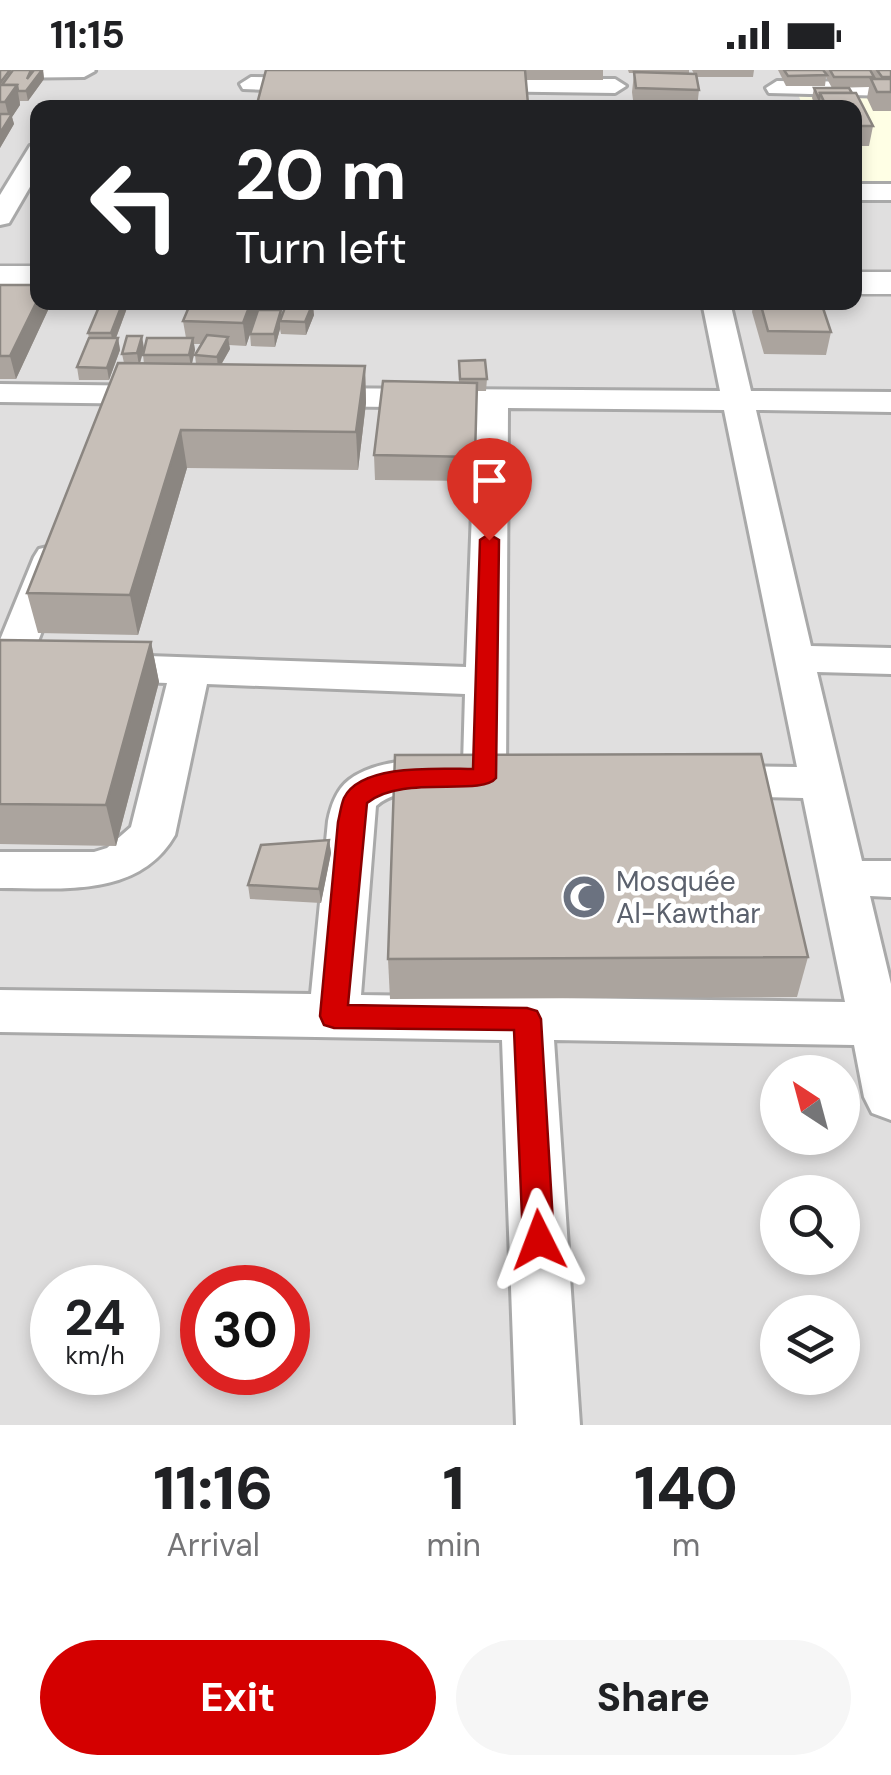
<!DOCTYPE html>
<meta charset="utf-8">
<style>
body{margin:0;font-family:"DM Sans",sans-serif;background:#f6f6f6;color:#202124;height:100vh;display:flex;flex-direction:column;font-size:38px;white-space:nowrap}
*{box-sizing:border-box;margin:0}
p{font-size:32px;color:#757577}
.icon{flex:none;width:55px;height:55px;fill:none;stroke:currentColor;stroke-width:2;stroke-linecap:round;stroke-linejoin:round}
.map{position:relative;height:1355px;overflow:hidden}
.sheet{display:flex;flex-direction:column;background:#fff;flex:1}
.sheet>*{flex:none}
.top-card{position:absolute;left:30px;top:30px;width:832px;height:210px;border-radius:20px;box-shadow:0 5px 15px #0003;background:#202124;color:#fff;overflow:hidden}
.needle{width:65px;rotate:324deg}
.buttons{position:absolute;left:760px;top:985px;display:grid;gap:20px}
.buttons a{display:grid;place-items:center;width:100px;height:100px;border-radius:50%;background:#fff;box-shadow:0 5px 15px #0003;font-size:50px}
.speed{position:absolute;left:30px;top:1195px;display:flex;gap:20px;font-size:50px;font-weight:700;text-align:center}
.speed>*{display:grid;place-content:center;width:130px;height:130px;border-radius:50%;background:#fff;box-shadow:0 5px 15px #0003;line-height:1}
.speed small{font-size:25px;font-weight:400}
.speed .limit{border:15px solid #d22;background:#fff;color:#111}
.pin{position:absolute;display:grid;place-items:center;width:85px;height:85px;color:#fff;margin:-102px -42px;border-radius:50% 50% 50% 0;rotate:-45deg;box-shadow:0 0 10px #0007}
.pin .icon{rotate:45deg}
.me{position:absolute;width:110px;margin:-55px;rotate:357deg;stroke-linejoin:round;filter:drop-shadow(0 0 8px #0008)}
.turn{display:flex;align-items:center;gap:35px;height:210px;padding:0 40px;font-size:45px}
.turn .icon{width:130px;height:130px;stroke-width:2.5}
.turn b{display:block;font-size:70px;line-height:85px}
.eta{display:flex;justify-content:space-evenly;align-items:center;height:170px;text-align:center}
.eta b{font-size:60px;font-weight:800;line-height:70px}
.action{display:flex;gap:20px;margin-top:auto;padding:20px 40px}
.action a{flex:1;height:115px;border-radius:60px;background:#d40000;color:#fff;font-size:40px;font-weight:800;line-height:115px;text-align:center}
.action a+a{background:#f6f6f6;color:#202124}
.status{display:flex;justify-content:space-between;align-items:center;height:70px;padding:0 50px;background:#fff;direction:ltr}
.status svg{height:28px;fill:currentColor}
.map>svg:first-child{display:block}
</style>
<div class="status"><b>11:15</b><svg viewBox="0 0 49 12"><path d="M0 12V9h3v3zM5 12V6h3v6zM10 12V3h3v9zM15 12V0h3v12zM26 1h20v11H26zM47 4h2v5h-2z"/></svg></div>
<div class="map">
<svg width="891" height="1355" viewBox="0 0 891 1355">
<rect width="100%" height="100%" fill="#f2efe9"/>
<path fill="#e0dfdf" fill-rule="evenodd" d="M 0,0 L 891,0 L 891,1355 L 0,1355 ZM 38,38 L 855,38 L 855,232 L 38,232 ZM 778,1002 L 842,1002 L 842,1068 L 778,1068 ZM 778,1122 L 842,1122 L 842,1188 L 778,1188 ZM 52,1218 L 138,1218 L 138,1302 L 52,1302 ZM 202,1218 L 288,1218 L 288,1302 L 202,1302 ZM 778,1242 L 842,1242 L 842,1308 L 778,1308 Z"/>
<path fill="#ffffe5" d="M 798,24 L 891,25 L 891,117 L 855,117 L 855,38 L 803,37 Z"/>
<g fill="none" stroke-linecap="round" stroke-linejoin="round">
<defs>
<g id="minor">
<path d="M 0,0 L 94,0 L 95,1 L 84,7 L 0,8 Z"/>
<path d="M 251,7 L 321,8 L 332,15 L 321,22 L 243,19 L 240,14 Z"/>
<path d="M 472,9 L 615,9 L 626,16 L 615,23 L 464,21 L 461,16 Z"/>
<path d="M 777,11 L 891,12 L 891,26 L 769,23 L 766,18 Z"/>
<path d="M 38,74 L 38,103 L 9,153 L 0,155 L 0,125 L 30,76 Z"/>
<rect x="855" y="114" width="36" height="16"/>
<path d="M 702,232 L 730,232 L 751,321 L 891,322 L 891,342 L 756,340 L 811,576 L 891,578 L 891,604 L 817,602 L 862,791 L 891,791 L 891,827 L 870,826 L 891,914 L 891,1050 L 872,1043 L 864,1027 L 854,975 L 554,970 L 580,1355 L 516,1355 L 502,970 L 0,962 L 0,920 L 311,924 L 328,751 C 331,736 336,720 349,710 C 376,689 431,686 463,695 L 465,624 L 207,614 L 175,765 C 139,828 62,818 0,818 L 0,782 L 94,782 L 107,778 L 131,757 L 167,613 L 0,607 L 0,570 L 34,487 L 39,479 L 52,476 L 65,479 L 70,487 L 34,582 L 466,597 L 476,338 L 307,336 L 296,334 L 291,327 L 296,320 L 307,318 L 720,321 ZM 508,338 L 724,340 L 797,697 L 711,696 L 696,700 L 689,711 L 696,722 L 711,726 L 803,728 L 845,932 L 361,925 L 376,736 C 402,712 440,732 467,715 L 484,722 L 499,718 L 506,707 Z"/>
<path d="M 0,314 L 161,316 L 172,318 L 177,325 L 172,332 L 161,334 L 0,332 Z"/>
</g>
<g id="tertiary">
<rect x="0" y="196" width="38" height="22"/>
<rect x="855" y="202" width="36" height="22"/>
</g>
</defs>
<use href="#minor" stroke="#a9a9a9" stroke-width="6"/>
<use href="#tertiary" stroke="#a9a9a9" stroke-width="5"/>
<use href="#minor" fill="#fff" fill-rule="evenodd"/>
<use href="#tertiary" fill="#fff" fill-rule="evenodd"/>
</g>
<g fill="#aba49e" fill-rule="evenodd">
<path d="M 0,0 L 11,0 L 12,2 L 32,0 L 32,2 L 34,0 L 43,0 L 44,9 L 28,31 L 20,31 L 20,35 L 12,47 L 14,54 L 0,78 Z"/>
<path d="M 266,0 L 603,0 L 603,10 L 526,10 L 528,38 L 257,38 Z"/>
<path d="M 628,0 L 689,0 L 689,3 L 694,4 L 692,0 L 754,0 L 753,7 L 696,7 L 699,20 L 697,38 L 634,38 L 632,22 L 634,3 L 629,3 Z"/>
<path d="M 778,0 L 891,0 L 891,41 L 873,41 L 867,28 L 869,17 L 832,18 L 826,7 L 825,16 L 786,16 Z"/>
<path d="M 814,18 L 849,18 L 852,23 L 856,23 L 873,56 L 869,76 L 855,76 L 855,38 L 816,38 L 812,28 Z"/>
<path d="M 0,215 L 38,232 L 48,232 L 49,238 L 16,309 L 0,309 Z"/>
<path d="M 754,232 L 821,232 L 831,262 L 826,285 L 764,284 L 752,242 Z"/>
<path d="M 127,238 L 116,268 L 118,268 L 120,280 L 109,310 L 79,310 L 77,297 L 89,268 L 88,263 Z"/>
<path d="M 259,238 L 258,240 L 281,240 L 282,246 L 314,245 L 306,265 L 281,264 L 280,259 L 275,277 L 251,276 L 250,264 L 246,276 L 229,275 L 230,279 L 221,295 L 365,296 L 366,333 L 358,400 L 187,398 L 138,565 L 38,563 L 27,523 L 124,293 L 122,284 L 144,278 L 140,294 L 144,294 L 143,285 L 186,268 L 183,251 ZM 194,274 L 202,274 L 195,285 L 196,294 L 192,294 L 195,280 Z"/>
<path d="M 459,291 L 487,309 L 486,321 L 477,321 L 474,411 L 375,410 L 374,385 L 459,313 Z"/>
<path d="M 0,570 L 151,572 L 159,612 L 116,776 L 0,774 Z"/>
<path d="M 329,770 L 331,783 L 321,833 L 250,829 L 248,815 Z"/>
<path d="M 808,887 L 797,927 L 390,929 L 388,889 Z"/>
</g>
<g fill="#8b8681">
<path d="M 31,0 L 33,9 L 43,0 L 44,9 L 28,31 L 26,21 L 27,9 Z"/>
<path d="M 17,15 L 20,35 L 12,47 L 14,54 L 0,78 L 0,63 L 9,48 L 5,32 Z"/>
<path d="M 38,229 L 38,232 L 48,232 L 49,238 L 16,309 L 10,286 Z"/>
<path d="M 123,232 L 126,232 L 127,238 L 113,276 L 111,263 Z"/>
<path d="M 251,232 L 259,232 L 259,238 L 246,276 L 243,253 Z"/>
<path d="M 313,233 L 314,245 L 306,265 L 305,252 Z"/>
<path d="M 281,240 L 282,251 L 280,251 L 280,259 L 275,277 L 274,264 Z"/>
<path d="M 142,266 L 144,278 L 139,296 L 137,283 Z"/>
<path d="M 228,267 L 230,279 L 218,300 L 217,287 Z"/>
<path d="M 118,268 L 120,280 L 109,310 L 107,298 Z"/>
<path d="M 193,268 L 195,280 L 191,297 L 189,285 Z"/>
<path d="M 365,296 L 366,333 L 358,400 L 356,362 Z"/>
<path d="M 181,360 L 187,398 L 138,565 L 130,525 Z"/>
<path d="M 151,572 L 159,612 L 116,776 L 106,735 Z"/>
<path d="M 329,770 L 331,783 L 321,833 L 319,819 Z"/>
</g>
<g fill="#c7bfb8" stroke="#8b8681" stroke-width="2.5">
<path d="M 0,0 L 10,0 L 0,13 Z"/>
<path d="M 13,0 L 31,0 L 27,9 L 34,0 L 42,0 L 26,21 L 18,21 L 17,15 L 2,15 Z"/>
<path d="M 266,0 L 525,0 L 528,34 L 257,34 Z"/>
<path d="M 784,0 L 823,0 L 827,5 L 788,6 Z"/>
<path d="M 830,0 L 870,0 L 874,7 L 834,7 Z"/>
<path d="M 877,0 L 891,0 L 891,7 L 882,7 Z"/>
<path d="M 634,2 L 696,4 L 699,20 L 636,18 Z"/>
<path d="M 871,9 L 891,9 L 891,22 L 877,22 Z"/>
<path d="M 0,15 L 17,15 L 5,32 L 0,32 Z"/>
<path d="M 814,18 L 849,18 L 852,23 L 820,23 L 819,29 Z"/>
<path d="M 820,23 L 856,23 L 873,56 L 855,56 L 855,38 L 827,38 Z"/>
<path d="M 0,44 L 12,44 L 0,63 Z"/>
<path d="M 0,215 L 38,215 L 38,229 L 10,286 L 0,286 Z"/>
<path d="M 101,232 L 123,232 L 111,263 L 88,263 Z"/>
<path d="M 191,232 L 251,232 L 243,253 L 183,251 Z"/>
<path d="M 287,232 L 313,233 L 305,252 L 280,251 Z"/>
<path d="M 760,232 L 821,232 L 831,262 L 768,261 Z"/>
<path d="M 258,240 L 281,240 L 274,264 L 250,264 Z"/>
<path d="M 207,265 L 228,267 L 217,287 L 195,285 Z"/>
<path d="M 127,266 L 142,266 L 137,283 L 122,284 Z"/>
<path d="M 89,268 L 118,268 L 107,298 L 77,297 Z"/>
<path d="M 147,268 L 193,268 L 189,285 L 143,285 Z"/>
<path d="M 485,290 L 487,309 L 460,309 L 459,291 Z"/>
<path d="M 118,293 L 365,296 L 356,362 L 181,360 L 130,525 L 27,523 Z"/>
<path d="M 383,311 L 477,313 L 475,387 L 374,385 Z"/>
<path d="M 0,570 L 151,572 L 106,735 L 0,734 Z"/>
<path d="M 761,684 L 808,887 L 388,889 L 395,685 Z"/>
<path d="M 329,770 L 319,819 L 248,815 L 261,775 Z"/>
</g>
<path fill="#d40000" stroke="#8a0000" stroke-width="2.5" d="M 489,464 L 499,470 L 496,708 C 481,727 401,704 367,733 L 348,935 L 527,938 L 537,941 L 541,949 L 554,1170 L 550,1181 L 539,1185 L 528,1181 L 523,1170 L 514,960 L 334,958 L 324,955 L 320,946 L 338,752 C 340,744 341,735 344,728 C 361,693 440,699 473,699 L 480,470 Z"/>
<defs>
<symbol id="mosque-disc" viewBox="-11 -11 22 22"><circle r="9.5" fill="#6b7280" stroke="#fff"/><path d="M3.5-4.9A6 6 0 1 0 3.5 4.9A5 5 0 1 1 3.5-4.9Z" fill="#fff"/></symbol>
</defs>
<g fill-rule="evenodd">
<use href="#mosque-disc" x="559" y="802" width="50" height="50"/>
</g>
<g text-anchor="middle" stroke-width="9" stroke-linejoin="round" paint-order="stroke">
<g font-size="28" fill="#5b616d" stroke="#fff" text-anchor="start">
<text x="616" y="821">Mosquée<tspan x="616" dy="32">Al-Kawthar</tspan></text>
</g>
</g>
</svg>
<div class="buttons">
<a><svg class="needle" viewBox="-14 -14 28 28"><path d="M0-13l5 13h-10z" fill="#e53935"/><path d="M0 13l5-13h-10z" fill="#757577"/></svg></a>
<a><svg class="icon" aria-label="search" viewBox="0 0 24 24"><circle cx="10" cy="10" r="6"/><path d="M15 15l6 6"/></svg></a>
<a><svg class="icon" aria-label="layers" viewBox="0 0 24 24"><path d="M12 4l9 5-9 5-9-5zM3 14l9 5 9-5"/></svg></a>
</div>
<div class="speed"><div>24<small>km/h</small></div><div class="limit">30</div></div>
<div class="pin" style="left:489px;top:470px;background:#d93025"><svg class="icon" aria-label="arrive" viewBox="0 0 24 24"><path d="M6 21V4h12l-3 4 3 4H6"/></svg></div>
<svg class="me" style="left:539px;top:1170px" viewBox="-20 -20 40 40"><path d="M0-17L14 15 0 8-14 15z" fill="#d40000" stroke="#fff" stroke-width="4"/></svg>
<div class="top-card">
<div class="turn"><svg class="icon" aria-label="left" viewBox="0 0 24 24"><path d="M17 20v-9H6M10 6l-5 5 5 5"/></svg><div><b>20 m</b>Turn left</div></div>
</div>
</div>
<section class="sheet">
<div class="eta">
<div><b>11:16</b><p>Arrival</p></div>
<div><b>1</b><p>min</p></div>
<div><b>140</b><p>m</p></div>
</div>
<div class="action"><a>Exit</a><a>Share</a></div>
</section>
